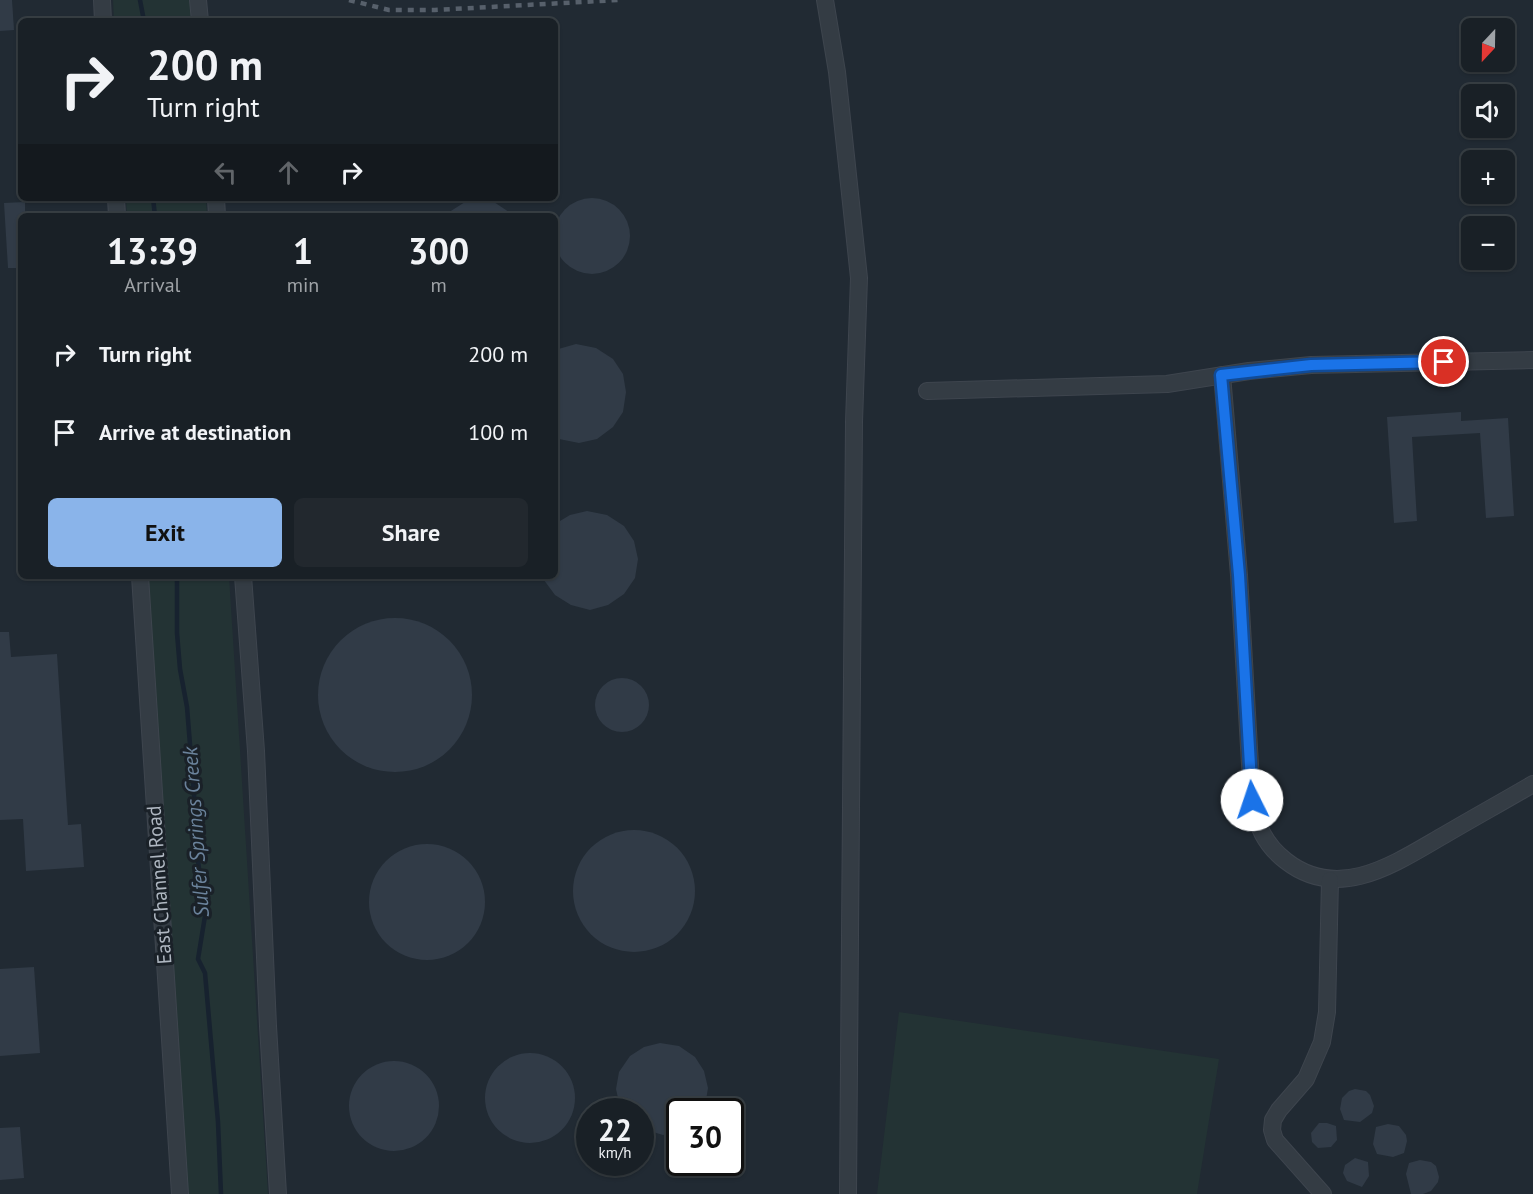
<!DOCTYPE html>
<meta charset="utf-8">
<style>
body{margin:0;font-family:"PT Sans",sans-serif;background:#22282e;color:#f1f3f6;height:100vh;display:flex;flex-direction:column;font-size:22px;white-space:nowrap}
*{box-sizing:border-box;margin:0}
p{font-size:20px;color:#9fa3a7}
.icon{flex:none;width:33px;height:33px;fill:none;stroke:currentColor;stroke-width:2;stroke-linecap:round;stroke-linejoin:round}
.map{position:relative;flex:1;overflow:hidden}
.side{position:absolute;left:18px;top:213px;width:540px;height:366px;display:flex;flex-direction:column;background:#192026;border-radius:9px;box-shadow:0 2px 4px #0004,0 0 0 2px #373e43}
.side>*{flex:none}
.top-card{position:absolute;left:18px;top:18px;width:540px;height:183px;border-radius:9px;box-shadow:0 2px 4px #0004,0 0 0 2px #373e43;background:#192026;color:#f1f3f6;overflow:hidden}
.needle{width:39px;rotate:202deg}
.controls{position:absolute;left:1461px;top:18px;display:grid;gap:12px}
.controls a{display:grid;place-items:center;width:54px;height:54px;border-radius:9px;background:#192026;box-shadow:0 2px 4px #0004,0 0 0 2px #373e43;font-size:30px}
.speed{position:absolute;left:576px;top:1098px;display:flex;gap:12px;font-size:30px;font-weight:700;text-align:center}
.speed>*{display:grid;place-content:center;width:78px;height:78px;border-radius:50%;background:#192026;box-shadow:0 2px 4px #0004,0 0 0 2px #373e43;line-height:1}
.speed small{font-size:15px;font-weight:400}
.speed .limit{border:3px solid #111;border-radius:9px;background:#fff;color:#111}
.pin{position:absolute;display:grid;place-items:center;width:51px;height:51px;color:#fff;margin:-26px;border:3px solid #fff;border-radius:50%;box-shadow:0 2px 6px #0007}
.me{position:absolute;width:66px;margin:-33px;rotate:356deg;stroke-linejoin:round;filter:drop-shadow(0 0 4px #0008)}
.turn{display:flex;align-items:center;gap:21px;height:126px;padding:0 30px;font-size:27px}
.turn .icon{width:78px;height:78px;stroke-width:2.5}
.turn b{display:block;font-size:42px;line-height:51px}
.lanes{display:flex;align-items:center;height:57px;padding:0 30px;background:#0003;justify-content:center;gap:30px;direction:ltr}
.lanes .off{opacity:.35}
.eta{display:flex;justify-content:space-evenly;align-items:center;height:102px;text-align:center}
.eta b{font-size:36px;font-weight:700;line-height:42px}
.primary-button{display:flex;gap:12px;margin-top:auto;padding:12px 30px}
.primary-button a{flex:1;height:69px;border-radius:9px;background:#8ab4ea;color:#111;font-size:24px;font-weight:700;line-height:69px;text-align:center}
.primary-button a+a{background:#22282e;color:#f1f3f6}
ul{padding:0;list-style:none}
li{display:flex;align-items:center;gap:18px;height:78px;padding:0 30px}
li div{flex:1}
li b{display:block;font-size:22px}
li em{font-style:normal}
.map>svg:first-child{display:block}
</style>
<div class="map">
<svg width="1533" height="1194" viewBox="0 0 1533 1194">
<rect width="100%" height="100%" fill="#212a33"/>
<g fill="#233334">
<path d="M 113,0 L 191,0 L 193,21 L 114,21 Z"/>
<path d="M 126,198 L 206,198 L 207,216 L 127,216 Z"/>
<path d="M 148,576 L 229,576 L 268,1194 L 188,1194 Z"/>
<path d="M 899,1012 L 1219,1059 L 1197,1194 L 877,1194 Z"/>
</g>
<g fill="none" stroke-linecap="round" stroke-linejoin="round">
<g stroke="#17222f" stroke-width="4.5">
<path d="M 140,0 L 144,21"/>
<path d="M 153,198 L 155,216"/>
<path d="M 177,576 L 177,633 L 180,669 L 187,707 L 195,807 L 194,829 L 205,916 L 198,959 L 205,973 L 218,1122 L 221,1194"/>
</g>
</g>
<g fill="#313b47">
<path d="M 0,0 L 12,0 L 14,30 L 0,31 Z"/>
<circle cx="592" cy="236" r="38"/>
<path d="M 478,199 L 494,202 L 515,216 L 443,216 L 465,202 Z"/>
<path d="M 25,202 L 25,216 L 21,216 L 21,268 L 8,268 L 4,203 Z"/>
<path d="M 576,344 L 596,348 L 613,359 L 623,374 L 626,392 L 623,412 L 613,427 L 597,439 L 579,443 L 559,439 L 555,436 L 555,350 Z"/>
<path d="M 1461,412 L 1461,421 L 1508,418 L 1514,516 L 1486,518 L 1480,433 L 1412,437 L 1417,521 L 1394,523 L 1387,417 Z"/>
<path d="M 587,511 L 607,515 L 624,526 L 634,541 L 638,559 L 635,578 L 624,594 L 608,605 L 590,610 L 571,605 L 555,595 L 541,576 L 555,576 L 555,524 L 570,515 Z"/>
<circle cx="395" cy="695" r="77"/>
<path d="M 0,632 L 9,632 L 11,657 L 57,654 L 68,825 L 81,824 L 84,867 L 26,871 L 23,819 L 0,820 Z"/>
<circle cx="622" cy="705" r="27"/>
<circle cx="634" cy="891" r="61"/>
<circle cx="427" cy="902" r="58"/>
<path d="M 34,967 L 40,1053 L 0,1056 L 0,969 Z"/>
<path d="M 660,1043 L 679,1046 L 695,1057 L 704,1071 L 708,1088 L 705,1106 L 701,1112 L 680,1112 L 680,1131 L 663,1135 L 640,1128 L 640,1112 L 623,1112 L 620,1107 L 616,1089 L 619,1072 L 630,1056 L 644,1047 Z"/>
<circle cx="530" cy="1098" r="45"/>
<circle cx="394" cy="1106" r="45"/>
<path d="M 1355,1089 L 1366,1091 L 1370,1095 L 1374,1106 L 1372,1113 L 1360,1122 L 1344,1120 L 1340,1109 L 1342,1098 L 1349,1091 Z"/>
<path d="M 1319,1123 L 1327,1123 L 1336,1126 L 1337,1140 L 1331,1147 L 1318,1148 L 1312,1142 L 1311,1133 Z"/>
<path d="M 1388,1124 L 1399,1126 L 1406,1135 L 1407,1141 L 1404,1153 L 1393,1157 L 1377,1154 L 1373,1144 L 1376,1127 Z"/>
<path d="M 20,1127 L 24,1178 L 0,1180 L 0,1128 Z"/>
<path d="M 1355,1158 L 1368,1162 L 1369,1176 L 1362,1187 L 1347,1181 L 1343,1173 L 1345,1165 Z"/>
<path d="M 1420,1160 L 1431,1162 L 1436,1166 L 1439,1177 L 1438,1182 L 1431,1191 L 1423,1194 L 1411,1194 L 1406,1174 L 1409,1163 Z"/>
</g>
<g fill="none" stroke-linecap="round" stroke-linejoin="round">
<defs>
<g id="minor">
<path d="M 102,0 L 103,21"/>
<path d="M 198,0 L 200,21"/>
<path d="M 825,0 L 837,72 L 859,278 L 854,422 L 848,1194"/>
<path d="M 116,198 L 117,216"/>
<path d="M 216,198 L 217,216"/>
<path d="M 1222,375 L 1239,575 L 1252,799 C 1256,825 1265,845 1286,861 C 1340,903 1397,862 1446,834 C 1475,817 1504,801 1533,784"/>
<path d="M 927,391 L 1167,384 L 1249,371 L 1311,365 L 1533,360"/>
<path d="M 140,576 L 180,1194"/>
<path d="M 243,576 L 256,751 L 268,1026 L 278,1194"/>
<path d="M 1323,1194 L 1275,1140 L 1272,1130 L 1273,1120 L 1279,1110 L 1306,1079 L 1322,1042 L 1327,1012 L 1330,880"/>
</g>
</defs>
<use href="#minor" stroke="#3e454e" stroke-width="18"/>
<use href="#minor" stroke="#343c44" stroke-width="16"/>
<path stroke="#57606b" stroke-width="4.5" stroke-dasharray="6 6" stroke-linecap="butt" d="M 349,0 L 389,10 L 435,10 L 618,0"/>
</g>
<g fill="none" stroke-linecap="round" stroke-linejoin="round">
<defs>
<path id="route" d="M 1252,800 L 1239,575 L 1221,375 L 1311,365 L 1444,362"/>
</defs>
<use href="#route" stroke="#114b97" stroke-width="15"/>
<use href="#route" stroke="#1a73e8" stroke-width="10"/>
</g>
<g text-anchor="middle" stroke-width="6" stroke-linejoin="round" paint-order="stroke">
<g font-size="20" fill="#afb7c1" stroke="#1a2128">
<text transform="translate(159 885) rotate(-94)" y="7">East Channel Road</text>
</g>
<g font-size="21" font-style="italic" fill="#6b839c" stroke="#1a2128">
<text transform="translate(196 832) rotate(-94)" y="7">Sulfer Springs Creek</text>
</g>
</g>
</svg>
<div class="controls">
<a><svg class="needle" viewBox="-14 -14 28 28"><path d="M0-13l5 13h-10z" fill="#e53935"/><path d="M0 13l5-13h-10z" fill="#9fa3a7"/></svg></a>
<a><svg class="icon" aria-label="sound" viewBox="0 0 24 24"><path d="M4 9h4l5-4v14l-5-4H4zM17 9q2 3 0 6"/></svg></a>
<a>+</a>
<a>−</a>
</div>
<div class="speed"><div>22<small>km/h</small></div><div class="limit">30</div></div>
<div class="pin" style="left:1444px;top:362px;background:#d93025"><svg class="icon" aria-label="arrive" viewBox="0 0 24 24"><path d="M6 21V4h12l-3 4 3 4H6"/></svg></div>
<svg class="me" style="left:1252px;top:800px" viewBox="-20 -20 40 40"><circle r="19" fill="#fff"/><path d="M0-13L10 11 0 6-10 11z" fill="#1a73e8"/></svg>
<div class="top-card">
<div class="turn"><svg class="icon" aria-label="right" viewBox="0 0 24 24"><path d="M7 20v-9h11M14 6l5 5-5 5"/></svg><div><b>200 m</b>Turn right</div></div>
<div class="lanes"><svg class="icon off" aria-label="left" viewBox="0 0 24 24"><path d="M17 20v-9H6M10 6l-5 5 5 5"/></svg><svg class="icon off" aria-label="ahead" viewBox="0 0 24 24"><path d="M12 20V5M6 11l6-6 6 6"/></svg><svg class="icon" aria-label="right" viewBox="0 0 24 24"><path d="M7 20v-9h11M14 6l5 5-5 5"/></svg></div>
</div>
<section class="side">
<div class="eta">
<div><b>13:39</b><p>Arrival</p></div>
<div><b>1</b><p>min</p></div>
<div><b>300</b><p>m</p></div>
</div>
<ul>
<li><svg class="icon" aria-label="right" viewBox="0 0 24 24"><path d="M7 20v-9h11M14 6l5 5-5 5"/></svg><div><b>Turn right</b></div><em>200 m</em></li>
<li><svg class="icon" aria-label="arrive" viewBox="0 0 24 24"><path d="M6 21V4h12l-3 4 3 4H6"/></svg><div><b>Arrive at destination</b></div><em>100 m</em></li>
</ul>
<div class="primary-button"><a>Exit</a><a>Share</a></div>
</section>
</div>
